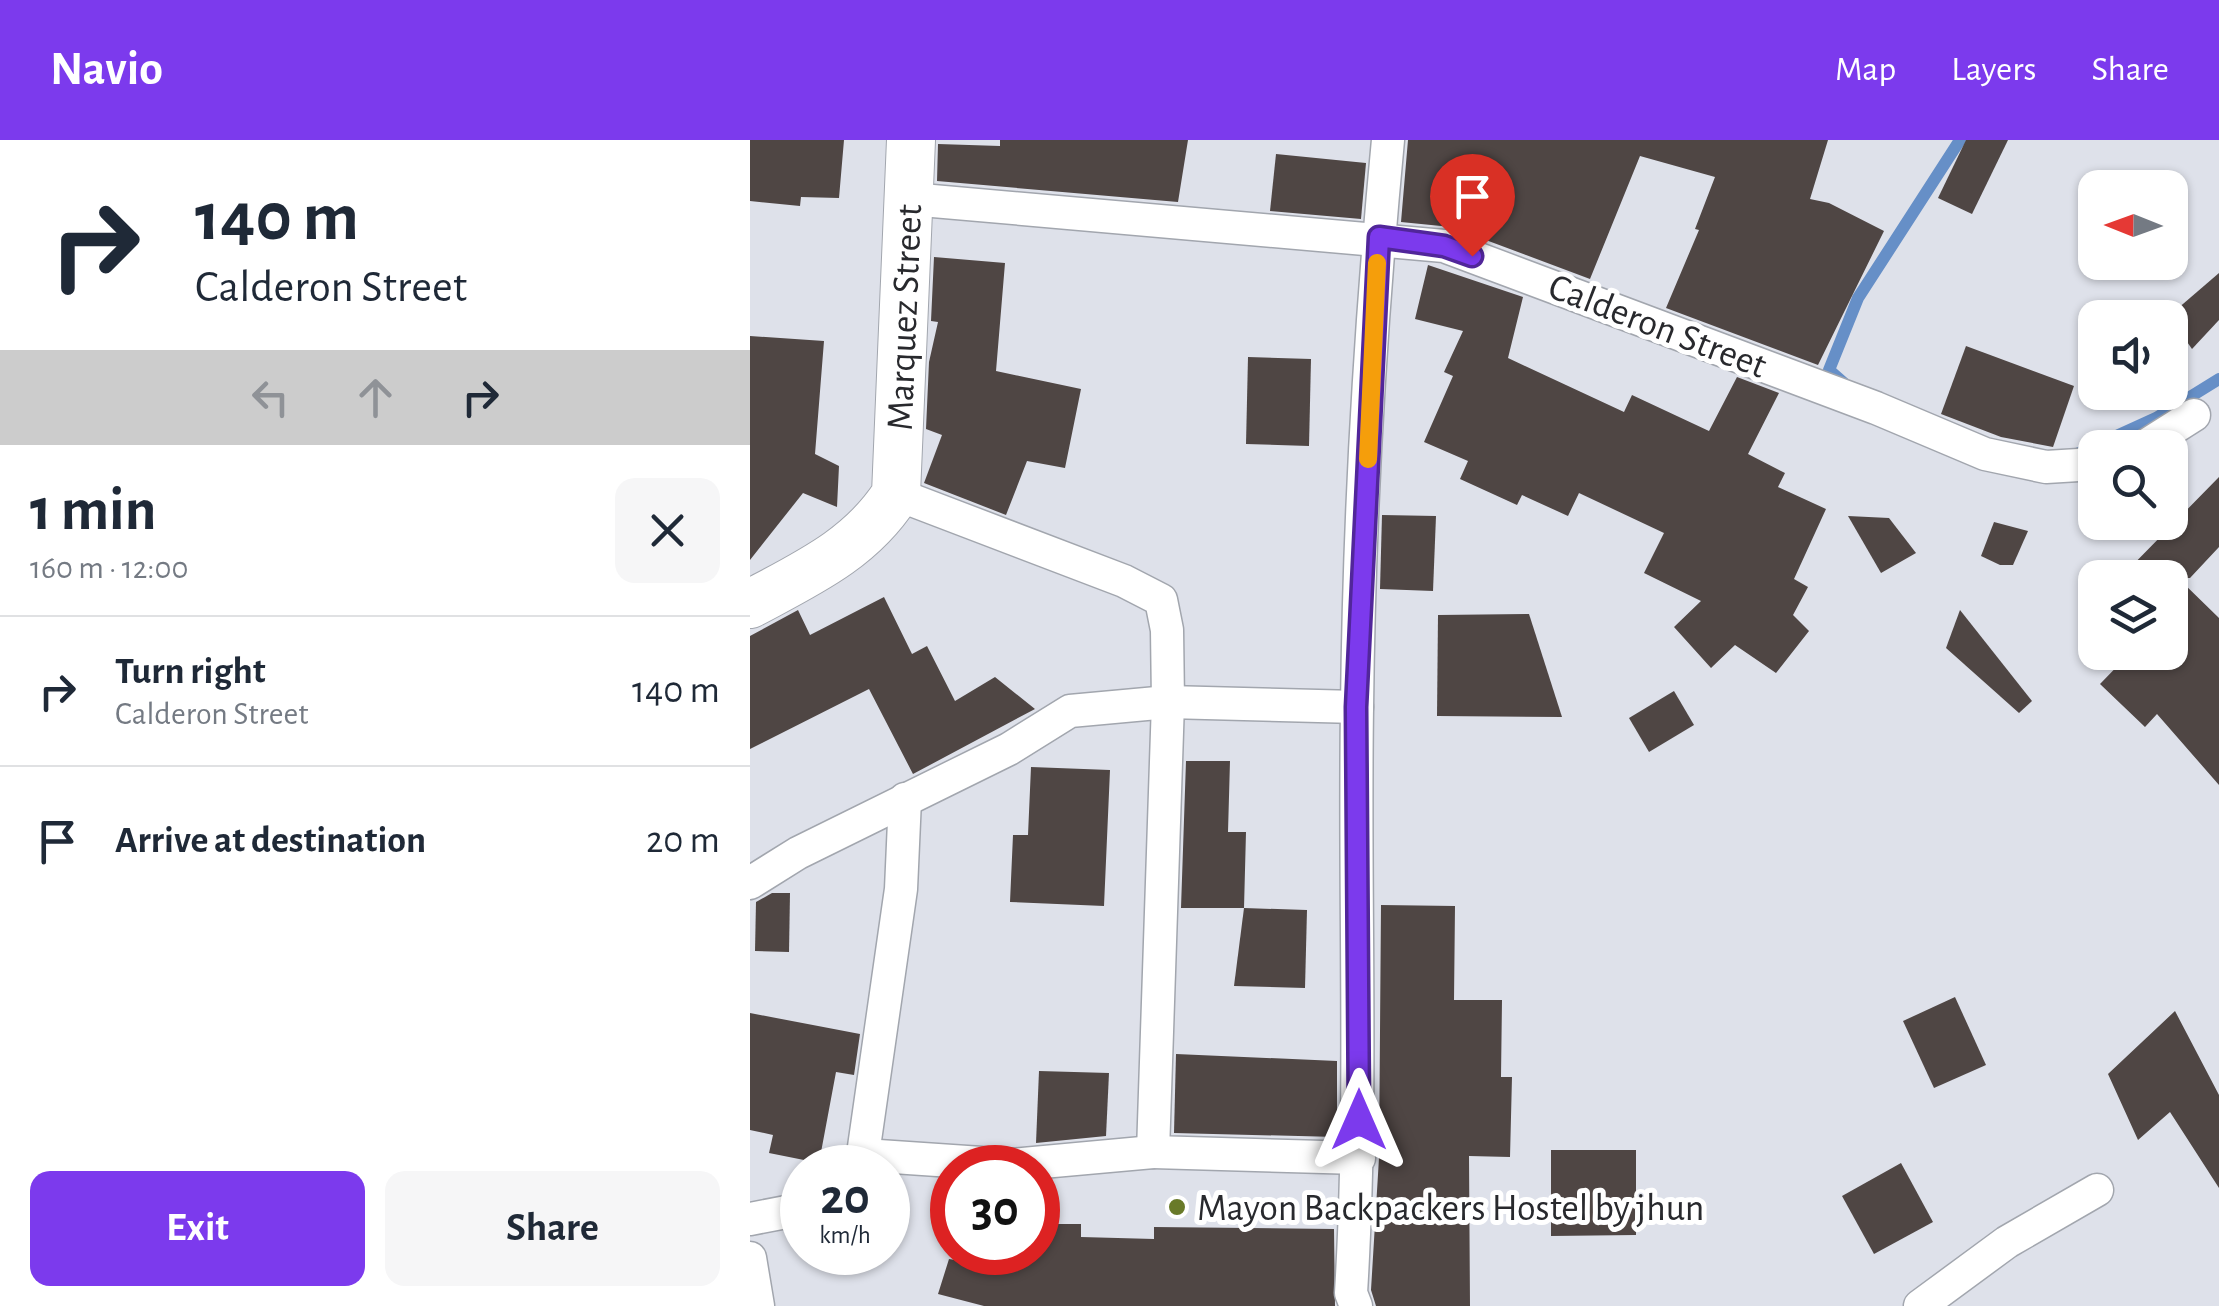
<!DOCTYPE html>
<meta charset="utf-8">
<style>
body{margin:0;font-family:"Alegreya Sans",sans-serif;background:#f6f6f7;color:#1f2937;height:100vh;display:flex;flex-direction:column;font-size:38px;white-space:nowrap}
*{box-sizing:border-box;margin:0}
p{font-size:32px;color:#747a83}
.icon{flex:none;width:55px;height:55px;fill:none;stroke:currentColor;stroke-width:2;stroke-linecap:round;stroke-linejoin:round}
.map{position:relative;flex:1;overflow:hidden}
.panel{display:flex;flex-direction:column;background:#fff;width:750px}
.panel>*{flex:none}
.hud{background:#fff;color:#1f2937;overflow:hidden}
.needle{width:65px;rotate:271deg}
.controls{position:absolute;left:1328px;top:30px;display:grid;gap:20px}
.controls a{display:grid;place-items:center;width:110px;height:110px;border-radius:20px;background:#fff;box-shadow:0 2px 8px #0004;font-size:50px}
.speed{position:absolute;left:30px;top:1005px;display:flex;gap:20px;font-size:50px;font-weight:700;text-align:center}
.speed>*{display:grid;place-content:center;width:130px;height:130px;border-radius:50%;background:#fff;box-shadow:0 2px 8px #0004;line-height:1}
.speed small{font-size:25px;font-weight:400}
.speed .limit{border:15px solid #d22;background:#fff;color:#111}
.pin{position:absolute;display:grid;place-items:center;width:85px;height:85px;color:#fff;margin:-102px -42px;border-radius:50% 50% 50% 0;rotate:-45deg;box-shadow:0 0 10px #0007}
.pin .icon{rotate:45deg}
.me{position:absolute;width:110px;margin:-55px;rotate:0deg;stroke-linejoin:round;filter:drop-shadow(0 0 8px #0008)}
.turn{display:flex;align-items:center;gap:35px;height:210px;padding:0 30px;font-size:45px}
.turn .icon{width:130px;height:130px;stroke-width:2.5}
.turn b{display:block;font-size:70px;line-height:85px}
.lanes{display:flex;align-items:center;height:95px;padding:0 30px;background:#0003;justify-content:center;gap:50px;direction:ltr}
.lanes .off{opacity:.35}
.round{display:grid;place-items:center;flex:none;width:105px;height:105px;border-radius:20px;background:#f6f6f7}
.headline{display:flex;align-items:center;justify-content:space-between;height:170px;padding:0 30px}
h1{font-size:60px;font-weight:600;line-height:75px}
.action{display:flex;gap:20px;margin-top:auto;padding:20px 30px}
.action a{flex:1;height:115px;border-radius:20px;background:#7c3aed;color:#fff;font-size:40px;font-weight:600;line-height:115px;text-align:center}
.action a+a{background:#f6f6f7;color:#1f2937}
ul{padding:0;list-style:none}
li{display:flex;align-items:center;gap:30px;height:150px;padding:0 30px;border-top:2px solid #e0e1e3}
li div{flex:1}
li b{display:block;font-size:38px}
li em{font-style:normal}
header{display:flex;align-items:center;gap:60px;box-sizing:border-box;height:140px;padding:0 50px;background:#7c3aed;color:#fff}
header strong{font-size:48px}
nav{display:flex;gap:55px;margin-inline-start:auto;font-size:35px}
main{display:flex;flex:1;min-height:0}
.map>svg:first-child{display:block}
</style>
<header>
<strong>Navio</strong>
<nav><a>Map</a><a>Layers</a><a>Share</a></nav>
</header>
<main>
<section class="panel">
<div class="hud">
<div class="turn"><svg class="icon" aria-label="right" viewBox="0 0 24 24"><path d="M7 20v-9h11M14 6l5 5-5 5"/></svg><div><b>140 m</b>Calderon Street</div></div>
<div class="lanes"><svg class="icon off" aria-label="left" viewBox="0 0 24 24"><path d="M17 20v-9H6M10 6l-5 5 5 5"/></svg><svg class="icon off" aria-label="ahead" viewBox="0 0 24 24"><path d="M12 20V5M6 11l6-6 6 6"/></svg><svg class="icon" aria-label="right" viewBox="0 0 24 24"><path d="M7 20v-9h11M14 6l5 5-5 5"/></svg></div>
</div>
<div class="headline"><div><h1>1 min</h1><p>160 m · 12:00</p></div><a class="round"><svg class="icon" aria-label="close" viewBox="0 0 24 24"><path d="M6 6l12 12M18 6L6 18"/></svg></a></div>
<ul>
<li><svg class="icon" aria-label="right" viewBox="0 0 24 24"><path d="M7 20v-9h11M14 6l5 5-5 5"/></svg><div><b>Turn right</b><p>Calderon Street</p></div><em>140 m</em></li>
<li><svg class="icon" aria-label="arrive" viewBox="0 0 24 24"><path d="M6 21V4h12l-3 4 3 4H6"/></svg><div><b>Arrive at destination</b></div><em>20 m</em></li>
</ul>
<div class="action"><a>Exit</a><a>Share</a></div>
</section>
<div class="map">
<svg width="1469" height="1166" viewBox="0 0 1469 1166">
<rect width="100%" height="100%" fill="#dee1ea"/>
<g fill="none" stroke-linecap="round" stroke-linejoin="round">
<g stroke="#668fc7" stroke-width="12">
<path d="M 1096,245 L 1079,230 L 1108,158 L 1210,0"/>
<path d="M 1327,314 L 1406,278 L 1469,239"/>
</g>
</g>
<g fill="#4f4644">
<path d="M 0,0 L 94,0 L 89,58 L 51,57 L 50,66 L 0,61 Z"/>
<path d="M 250,0 L 438,0 L 428,62 L 187,41 L 188,4 L 250,6 Z"/>
<path d="M 658,0 L 1078,0 L 1060,59 L 1079,63 L 1134,91 L 1068,225 L 916,168 L 949,90 L 945,89 L 965,37 L 890,16 L 840,139 L 701,87 L 651,82 Z"/>
<path d="M 1216,0 L 1258,0 L 1222,74 L 1188,58 Z"/>
<path d="M 526,14 L 616,23 L 611,79 L 520,71 Z"/>
<path d="M 184,117 L 255,123 L 246,231 L 331,249 L 315,328 L 277,321 L 256,375 L 174,343 L 192,295 L 176,289 L 179,222 L 188,182 L 181,181 Z"/>
<path d="M 678,125 L 773,157 L 758,218 L 874,272 L 882,255 L 959,291 L 987,237 L 1029,253 L 998,314 L 1035,333 L 1028,347 L 1076,369 L 1044,439 L 1058,447 L 1043,475 L 1059,491 L 1026,533 L 985,505 L 961,528 L 924,487 L 951,461 L 894,433 L 914,393 L 829,353 L 818,376 L 772,355 L 767,365 L 710,339 L 718,321 L 674,302 L 703,236 L 694,232 L 713,191 L 665,179 Z"/>
<path d="M 1469,133 L 1469,180 L 1442,209 L 1419,176 Z"/>
<path d="M 0,196 L 74,201 L 65,314 L 89,326 L 87,367 L 53,353 L 0,420 Z"/>
<path d="M 1216,206 L 1324,246 L 1303,307 L 1251,297 L 1191,274 Z"/>
<path d="M 498,217 L 561,219 L 559,306 L 496,304 Z"/>
<path d="M 1469,337 L 1469,407 L 1440,438 L 1428,438 L 1469,478 L 1469,645 L 1407,574 L 1395,587 L 1350,544 L 1381,512 L 1420,512 L 1420,438 L 1370,438 Z"/>
<path d="M 632,375 L 686,376 L 683,451 L 630,449 Z"/>
<path d="M 1098,376 L 1139,378 L 1166,413 L 1131,433 Z"/>
<path d="M 1244,382 L 1278,391 L 1263,425 L 1250,425 L 1231,416 Z"/>
<path d="M 134,457 L 162,514 L 177,506 L 205,561 L 245,537 L 285,569 L 163,634 L 119,549 L 0,609 L 0,496 L 48,470 L 60,495 Z"/>
<path d="M 1210,470 L 1282,561 L 1269,573 L 1196,508 Z"/>
<path d="M 779,474 L 812,577 L 687,576 L 688,475 Z"/>
<path d="M 924,551 L 944,585 L 899,612 L 879,578 Z"/>
<path d="M 436,621 L 480,621 L 478,692 L 496,692 L 494,768 L 431,768 Z"/>
<path d="M 281,627 L 360,630 L 354,766 L 260,762 L 263,695 L 278,695 Z"/>
<path d="M 22,753 L 40,753 L 39,812 L 5,811 L 6,762 Z"/>
<path d="M 631,765 L 705,766 L 704,860 L 752,860 L 751,937 L 762,937 L 760,1017 L 719,1016 L 720,1166 L 626,1166 L 621,1150 L 629,1018 Z"/>
<path d="M 494,768 L 557,770 L 555,848 L 484,846 Z"/>
<path d="M 1205,857 L 1236,925 L 1184,948 L 1153,881 Z"/>
<path d="M 1425,871 L 1469,955 L 1469,1048 L 1420,972 L 1388,1000 L 1358,934 Z"/>
<path d="M 0,873 L 110,894 L 104,935 L 86,932 L 69,1023 L 19,1013 L 23,995 L 0,990 Z"/>
<path d="M 426,914 L 587,921 L 587,997 L 424,993 Z"/>
<path d="M 289,931 L 359,933 L 356,996 L 286,1003 Z"/>
<path d="M 801,1010 L 886,1010 L 886,1095 L 801,1096 Z"/>
<path d="M 1151,1023 L 1183,1082 L 1124,1114 L 1092,1056 Z"/>
<path d="M 288,1084 L 331,1084 L 331,1097 L 404,1099 L 404,1087 L 584,1089 L 585,1166 L 234,1166 L 188,1154 L 199,1119 L 212,1121 L 214,1112 L 288,1112 Z"/>
</g>
<g fill="none" stroke-linecap="round" stroke-linejoin="round">
<defs>
<g id="street">
<path d="M 160,59 L 694,106 L 1126,268 L 1235,314 L 1296,327 L 1345,324"/>
<path d="M 1392,308 L 1444,275"/>
<path d="M 146,354 L 374,441 L 411,460 L 417,490 L 418,562 L 403,1012 L 609,1018"/>
<path d="M 0,743 L 48,713 L 259,609 L 320,571 L 418,562 L 607,567"/>
<path d="M 114,1015 L 261,1025 L 403,1012"/>
<path d="M 111,1028 L 151,749 L 155,659"/>
<path d="M 0,1079 L 52,1069"/>
<path d="M 0,1118 L 8,1166"/>
<path d="M 606,1166 L 601,1153 C 613,958 604,764 607,568 C 609,380 620,188 638,0"/>
<path d="M 1170,1166 L 1257,1102 L 1347,1050"/>
</g>
<g id="secondary">
<path id="s1" d="M 0,464 C 56,434 111,409 146,354 L 161,0"/>
</g>
</defs>
<use href="#street" stroke="#a2a6ae" stroke-width="35"/>
<use href="#secondary" stroke="#a2a6ae" stroke-width="50"/>
<use href="#street" stroke="#fff" stroke-width="32"/>
<use href="#secondary" stroke="#fff" stroke-width="48"/>
</g>
<g fill="none" stroke-linecap="round" stroke-linejoin="round">
<defs>
<path id="route" d="M 609,980 L 606,567 L 629,97 L 694,106 L 722,116"/>
</defs>
<use href="#route" stroke="#51269a" stroke-width="25"/>
<use href="#route" stroke="#7c3aed" stroke-width="18"/>
<path stroke="#f59e0b" stroke-width="18" d="M 618,319 L 627,123"/>
</g>
<circle fill="#697a29" stroke="#fff" stroke-width="4" cx="427" cy="1067" r="10"/>
<g text-anchor="middle" stroke-width="10" stroke-linejoin="round" paint-order="stroke">
<g font-size="38" fill="#28292d" stroke="#fff">
<text dy="13" stroke="none"><textPath href="#s1" startOffset="362">Marquez Street</textPath></text>
<text transform="translate(908 185) rotate(21)" y="13">Calderon Street</text>
</g>
<g font-size="38" fill="#28292d" stroke="#fff" text-anchor="start">
<text x="447" y="1080">Mayon Backpackers Hostel by jhun</text>
</g>
</g>
</svg>
<div class="controls">
<a><svg class="needle" viewBox="-14 -14 28 28"><path d="M0-13l5 13h-10z" fill="#e53935"/><path d="M0 13l5-13h-10z" fill="#747a83"/></svg></a>
<a><svg class="icon" aria-label="sound" viewBox="0 0 24 24"><path d="M4 9h4l5-4v14l-5-4H4zM17 9q2 3 0 6"/></svg></a>
<a><svg class="icon" aria-label="search" viewBox="0 0 24 24"><circle cx="10" cy="10" r="6"/><path d="M15 15l6 6"/></svg></a>
<a><svg class="icon" aria-label="layers" viewBox="0 0 24 24"><path d="M12 4l9 5-9 5-9-5zM3 14l9 5 9-5"/></svg></a>
</div>
<div class="speed"><div>20<small>km/h</small></div><div class="limit">30</div></div>
<div class="pin" style="left:722px;top:116px;background:#d93025"><svg class="icon" aria-label="arrive" viewBox="0 0 24 24"><path d="M6 21V4h12l-3 4 3 4H6"/></svg></div>
<svg class="me" style="left:609px;top:980px" viewBox="-20 -20 40 40"><path d="M0-17L14 15 0 8-14 15z" fill="#7c3aed" stroke="#fff" stroke-width="4"/></svg>
</div>
</main>
